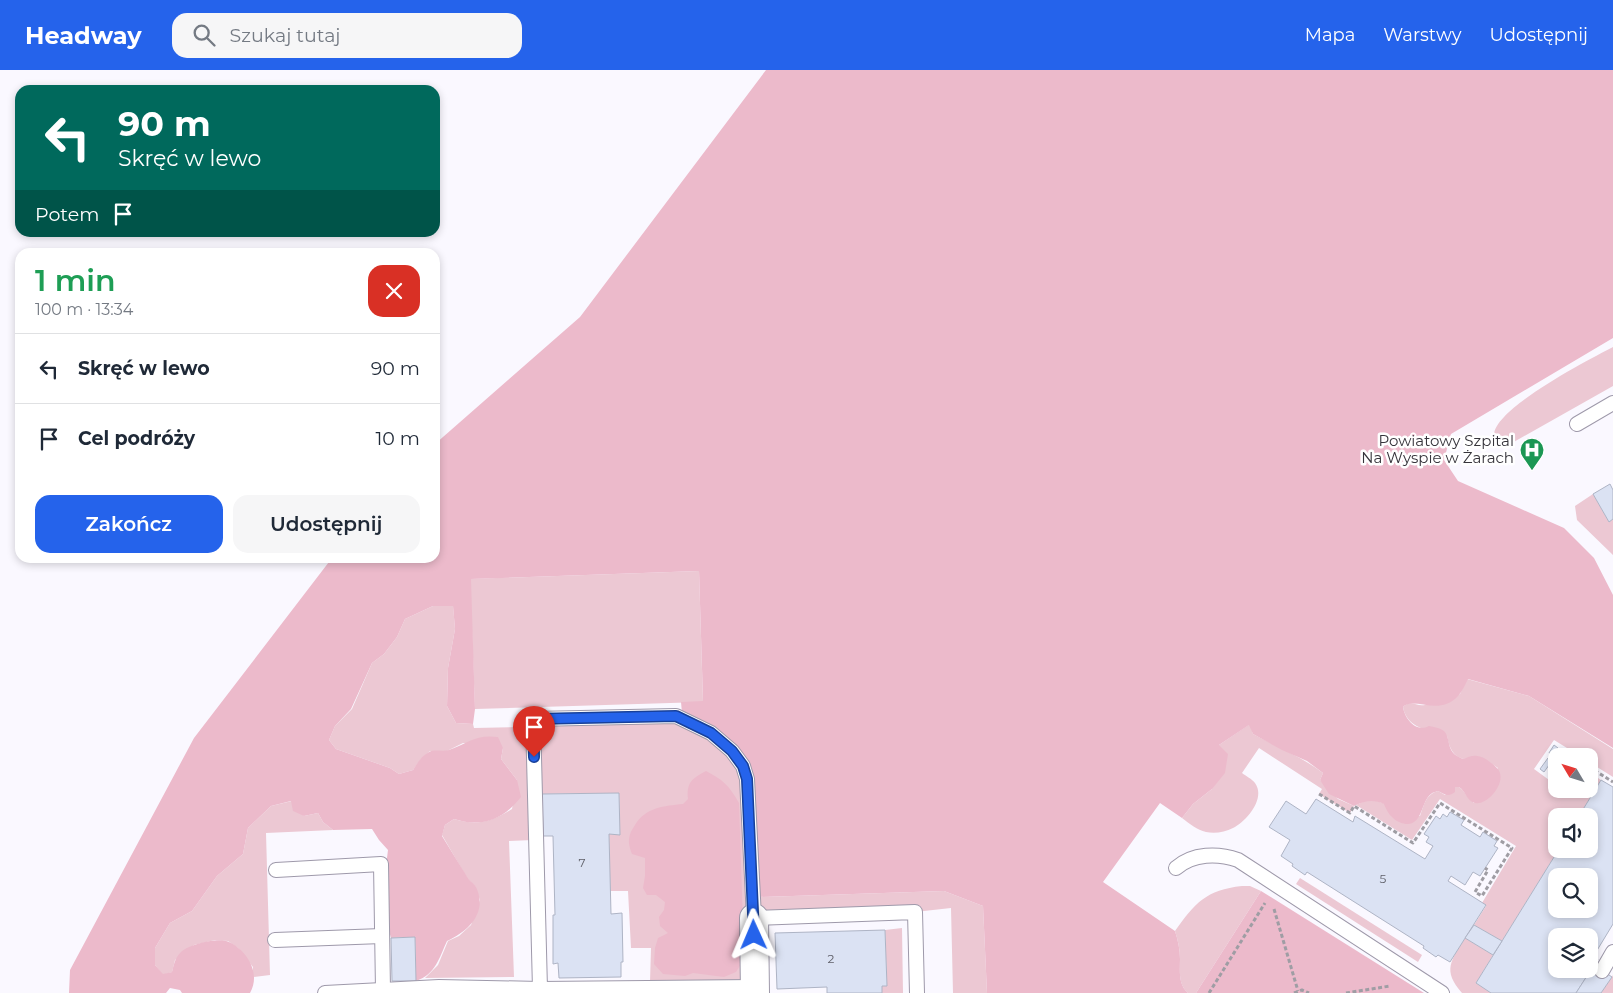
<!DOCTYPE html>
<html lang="pl">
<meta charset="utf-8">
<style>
body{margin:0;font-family:Montserrat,sans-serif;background:#f6f6f7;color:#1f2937;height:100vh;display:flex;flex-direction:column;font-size:19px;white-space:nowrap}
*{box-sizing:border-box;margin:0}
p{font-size:16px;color:#747a83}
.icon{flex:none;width:28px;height:28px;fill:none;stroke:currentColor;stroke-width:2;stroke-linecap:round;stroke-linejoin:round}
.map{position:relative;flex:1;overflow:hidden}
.panel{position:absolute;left:15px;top:178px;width:425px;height:315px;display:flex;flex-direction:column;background:#fff;border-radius:15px;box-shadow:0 2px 8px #0003}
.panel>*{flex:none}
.top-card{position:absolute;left:15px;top:15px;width:425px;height:152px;border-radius:15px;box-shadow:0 2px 8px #0003;background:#00695c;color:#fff;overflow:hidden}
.needle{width:32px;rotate:308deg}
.tools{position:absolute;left:1548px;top:678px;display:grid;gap:10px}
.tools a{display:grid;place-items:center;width:50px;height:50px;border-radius:10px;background:#fff;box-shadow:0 2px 8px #0003;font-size:25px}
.pin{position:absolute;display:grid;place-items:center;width:42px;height:42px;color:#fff;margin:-51px -21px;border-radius:50% 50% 50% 0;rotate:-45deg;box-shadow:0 0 5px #0007}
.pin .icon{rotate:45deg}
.me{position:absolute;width:55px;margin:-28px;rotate:359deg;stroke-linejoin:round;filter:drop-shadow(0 0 4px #0008)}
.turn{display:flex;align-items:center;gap:18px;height:105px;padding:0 20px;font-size:22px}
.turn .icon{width:65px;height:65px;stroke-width:2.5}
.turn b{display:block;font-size:35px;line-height:42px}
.then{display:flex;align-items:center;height:48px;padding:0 20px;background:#0003;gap:10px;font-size:19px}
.round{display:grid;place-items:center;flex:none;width:52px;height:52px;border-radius:15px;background:#f6f6f7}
.headline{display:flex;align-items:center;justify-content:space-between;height:85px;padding:0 20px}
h1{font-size:30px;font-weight:600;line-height:38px;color:#1e9e55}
.primary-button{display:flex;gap:10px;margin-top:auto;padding:10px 20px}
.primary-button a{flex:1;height:58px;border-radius:15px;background:#2563eb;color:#fff;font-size:20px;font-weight:600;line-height:58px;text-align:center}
.primary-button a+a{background:#f6f6f7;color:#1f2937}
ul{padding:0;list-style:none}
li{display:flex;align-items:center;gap:15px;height:70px;padding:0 20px;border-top:1px solid #e0e1e3}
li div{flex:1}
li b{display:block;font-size:19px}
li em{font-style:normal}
header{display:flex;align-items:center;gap:30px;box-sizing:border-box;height:70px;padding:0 25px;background:#2563eb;color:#fff}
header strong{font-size:24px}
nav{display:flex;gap:28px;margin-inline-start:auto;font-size:18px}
.search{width:350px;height:45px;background:#f6f6f7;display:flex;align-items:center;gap:12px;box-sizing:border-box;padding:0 18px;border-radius:15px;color:#747a83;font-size:19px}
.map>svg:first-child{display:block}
</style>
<header>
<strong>Headway</strong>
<div class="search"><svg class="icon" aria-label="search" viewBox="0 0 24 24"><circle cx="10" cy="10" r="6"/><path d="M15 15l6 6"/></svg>Szukaj tutaj</div>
<nav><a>Mapa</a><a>Warstwy</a><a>Udostępnij</a></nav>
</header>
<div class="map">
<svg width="1613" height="923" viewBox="0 0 1613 923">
<rect width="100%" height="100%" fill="#faf8ff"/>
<g fill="#ecc8d3">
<path d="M 1613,277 L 1613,316 L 1512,373 L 1500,370 L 1494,364 C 1497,337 1588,290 1613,277 Z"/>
<path d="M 1593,424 L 1609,452 L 1613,449 L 1613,485 L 1577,450 L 1575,436 Z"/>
<path d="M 699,501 L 703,632 L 475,639 L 470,509 Z"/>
<path d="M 453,535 L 455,559 L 448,598 L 447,636 L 456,653 L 473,654 L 474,658 L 526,657 L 533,770 L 509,771 L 514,907 L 425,908 L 438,895 L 448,871 L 459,866 L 471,855 L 480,830 L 475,816 L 467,808 L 442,765 L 445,755 L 454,749 C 477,756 491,752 512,739 L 517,710 L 501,689 L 503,678 L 463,673 L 447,681 L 430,681 L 421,689 L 413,700 L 399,704 L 390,698 L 336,679 L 329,670 L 335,656 L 352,639 L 372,593 L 384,584 L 397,567 L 405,549 L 433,536 Z"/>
<path d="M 1467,609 L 1529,626 L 1613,679 L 1613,707 L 1589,692 L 1589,686 L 1580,686 L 1554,670 L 1534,699 L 1556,715 L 1556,719 L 1589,719 L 1589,702 L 1601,710 L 1579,746 L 1556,746 L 1556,779 L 1559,779 L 1502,871 L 1474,855 L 1486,836 L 1482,833 L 1516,776 L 1440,729 L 1412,770 L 1356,735 L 1365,731 L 1377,731 L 1420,746 C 1424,735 1426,724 1438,721 L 1445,725 L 1455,717 L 1459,717 C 1465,721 1467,728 1474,733 L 1498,698 C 1488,692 1478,681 1466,689 C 1453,688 1449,677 1447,666 C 1429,660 1407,659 1403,637 C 1411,629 1416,637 1425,635 C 1437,633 1448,628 1460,624 Z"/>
<path d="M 674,651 L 709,668 L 727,685 L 737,696 L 742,712 L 749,847 L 749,911 L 650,912 L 651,878 L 631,878 L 628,821 L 610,821 L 609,764 L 620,764 L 619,723 L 542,724 L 539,654 Z"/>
<path d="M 1250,654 L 1253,664 C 1277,677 1302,687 1323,703 L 1320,710 L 1338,729 L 1354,736 L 1350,743 L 1319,724 L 1322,719 L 1259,678 L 1242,703 C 1246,706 1252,709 1255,713 C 1266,728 1247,751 1233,758 C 1225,762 1215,764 1206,762 C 1197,760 1190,754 1182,748 L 1193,734 L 1212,719 L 1219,675 Z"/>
<path d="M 292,731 L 304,746 L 318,743 L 323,752 L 333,760 L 266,763 L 270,905 L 253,907 L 253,897 L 238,878 L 228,871 L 215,870 L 194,875 L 175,890 L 172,902 L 163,905 L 155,895 L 155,878 L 170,853 L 192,841 L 217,806 L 243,784 L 248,758 L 271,736 Z"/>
<path d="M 1300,808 L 1422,885 L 1418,892 L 1296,814 Z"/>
<path d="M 1242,816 L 1250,816 L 1261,821 L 1196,923 L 1188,923 C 1178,914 1180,901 1180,889 C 1180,880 1178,870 1175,861 C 1195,833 1206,820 1242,816 Z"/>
<path d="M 944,821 L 983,836 L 987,923 L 953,923 L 951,838 L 915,842 L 760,849 L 759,827 Z"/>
<path d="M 902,858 L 903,923 L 882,923 L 882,916 L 887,915 L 885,860 Z"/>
<path d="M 1465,868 L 1493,885 L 1476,913 L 1491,923 L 1462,923 C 1442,900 1451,891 1465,868 Z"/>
<path d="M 1613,905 L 1613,923 L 1601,923 L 1612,907 Z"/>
</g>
<g fill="#ecbacb">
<path d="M 766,0 L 1613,0 L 1613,268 L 1451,364 L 1444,390 L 1458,411 L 1564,458 L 1594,488 L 1613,525 L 1613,678 L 1529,626 L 1468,609 C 1465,615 1462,622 1458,626 C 1439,647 1414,626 1403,637 C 1405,649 1416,663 1429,656 C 1434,657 1440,658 1444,661 C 1451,668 1446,681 1459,687 C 1465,691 1467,686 1473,686 C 1481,684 1491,692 1497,698 C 1509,710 1488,736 1475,733 C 1466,731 1466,721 1459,717 L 1455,717 L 1455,722 C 1449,727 1445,725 1438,721 C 1436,722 1433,722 1431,724 C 1420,732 1423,762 1399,752 C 1392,749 1387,742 1384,734 C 1372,729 1366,731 1354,736 L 1329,724 L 1320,710 L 1323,703 L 1307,691 L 1282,680 L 1253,664 L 1249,655 L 1219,675 L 1228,684 L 1225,703 L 1212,719 L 1193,734 L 1182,748 L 1160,733 L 1103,812 L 1175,861 C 1178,870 1180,880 1180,889 C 1180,901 1178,914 1188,923 L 987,923 L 983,836 L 944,821 L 759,827 L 752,706 L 682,643 L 681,632 L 703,631 L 699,501 L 471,509 L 475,639 L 473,654 L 456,653 L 447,636 L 448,598 L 455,559 L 453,536 L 433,536 L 405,549 L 397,567 L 384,584 L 372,593 L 351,639 L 335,656 L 329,670 L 336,679 L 390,698 L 399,704 L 413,700 C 417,694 421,686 429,682 C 434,679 442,682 449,680 C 468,673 476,664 498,667 L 503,678 L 501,689 L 517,710 L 521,727 C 503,750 482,758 454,749 L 445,755 L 442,766 C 450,779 458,792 466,805 C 468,810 474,813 476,817 C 488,842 469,861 447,871 C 439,888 436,904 416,911 L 415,867 L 391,868 C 383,840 384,809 388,780 L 379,770 L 372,759 L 333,760 L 323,752 L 318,743 L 304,746 L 293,741 L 291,731 L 271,736 L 248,758 L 243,784 L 217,806 L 192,841 L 170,853 L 155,878 L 155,895 L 163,904 L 172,902 C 174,894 175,888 181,882 C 190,874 219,867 229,872 C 248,881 261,904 250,923 L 182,923 L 180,920 L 170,918 L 166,923 L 69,923 L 70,900 L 194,668 L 332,488 L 435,488 L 435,374 L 580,247 Z"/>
<path d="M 706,701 C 723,710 729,715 739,733 L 744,883 L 743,891 L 736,902 L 724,907 L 693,903 L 685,906 L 663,904 L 654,894 L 655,878 L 658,868 L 668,863 L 660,856 L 659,847 L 664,840 L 665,832 L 656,825 L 647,825 L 643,818 L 645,806 L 645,788 L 632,784 C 627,772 628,765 635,755 C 646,737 664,736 683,734 L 688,729 C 686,712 693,708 706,701 Z"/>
<path d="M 1261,821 L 1282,834 L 1424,923 L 1196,923 Z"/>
</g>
<g fill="#dbe2f3" stroke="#aeb4c5" fill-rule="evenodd">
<path d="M 1610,414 L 1613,420 L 1613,449 L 1609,452 L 1593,424 Z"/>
<path d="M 1554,675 L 1558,678 L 1553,686 L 1549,683 Z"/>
<path d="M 1548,688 L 1552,691 L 1544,702 L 1540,699 Z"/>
<path d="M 1601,710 L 1613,717 L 1613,854 L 1593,887 L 1598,889 L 1576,923 L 1491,923 L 1476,913 L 1559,779 L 1589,779 L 1589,746 L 1579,746 ZM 1556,806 L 1589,806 L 1589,839 L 1556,839 ZM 1556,866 L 1589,866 L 1589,899 L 1556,899 Z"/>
<path d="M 619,723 L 620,765 L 609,764 L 611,844 L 622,843 L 623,892 L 621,892 L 621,907 L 559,908 L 558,893 L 553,894 L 553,845 L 555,845 L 553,766 L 543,766 L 542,724 Z"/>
<path d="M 1316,729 L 1353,752 L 1355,746 L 1425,789 L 1433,776 L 1426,772 L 1429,767 L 1424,764 L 1436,746 L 1440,749 L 1443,744 L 1447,747 L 1450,742 L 1464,750 L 1461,755 L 1480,767 L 1483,762 L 1497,771 L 1494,776 L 1498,778 L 1480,806 L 1473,802 L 1465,815 L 1451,806 L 1448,811 L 1486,835 L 1450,892 L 1438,885 L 1436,887 L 1423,878 L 1424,876 L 1307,802 L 1305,805 L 1292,796 L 1293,794 L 1281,786 L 1290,770 L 1269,757 L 1286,731 L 1306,744 Z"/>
<path d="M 1474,855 L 1502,871 L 1493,885 L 1465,868 Z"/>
<path d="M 885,860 L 887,916 L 882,916 L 882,923 L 827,923 L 827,917 L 777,919 L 775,863 Z"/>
<path d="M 415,867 L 416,911 L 392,911 L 391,868 Z"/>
<path d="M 1594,895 L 1612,907 L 1601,923 L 1576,923 Z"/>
</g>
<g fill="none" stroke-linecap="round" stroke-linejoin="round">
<defs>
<g id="lane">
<path d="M 1577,354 L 1613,333"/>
<path d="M 1176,798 C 1193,783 1218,783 1238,790 L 1442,923"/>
<path d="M 276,800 L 381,794 L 383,920"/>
<path d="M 275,870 L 382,866"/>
<path d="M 1602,901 L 1613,882"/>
<path d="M 755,917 L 540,919 L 533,649 L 676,646 L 711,663 L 732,681 L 743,696 L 747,709 L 754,848 L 915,842 L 917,923"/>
<path d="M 325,923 L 439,917 L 540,919"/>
</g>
<path id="street" d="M 754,848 L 755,923"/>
</defs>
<use href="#lane" stroke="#9e99aa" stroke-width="16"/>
<use href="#street" stroke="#9e99aa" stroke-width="30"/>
<g stroke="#9f9da4" stroke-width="3" stroke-dasharray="4 2.5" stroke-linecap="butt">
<path d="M 1564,681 L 1572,686"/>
<path d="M 1589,697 L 1613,712"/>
<path d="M 1319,724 L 1350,743 L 1354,736 L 1413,773 L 1440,733 L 1512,778 L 1482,826 L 1475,822 L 1488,800 L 1485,798"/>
<path d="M 1274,839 L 1298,921"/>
<path d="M 1209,923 L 1265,833"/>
<path d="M 1294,923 L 1302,920 L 1309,923"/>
<path d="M 1346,923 L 1390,916"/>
</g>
<use href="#lane" stroke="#fff" stroke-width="14"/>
<use href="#street" stroke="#fff" stroke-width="28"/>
</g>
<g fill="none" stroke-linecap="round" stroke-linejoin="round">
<defs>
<path id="route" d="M 534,687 L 533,649 L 676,646 L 711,663 L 732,681 L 743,696 L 747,709 L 754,865"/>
</defs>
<use href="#route" stroke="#184099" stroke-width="12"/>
<use href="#route" stroke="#2563eb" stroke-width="9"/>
</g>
<defs>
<symbol id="hospital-pin" viewBox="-11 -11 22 30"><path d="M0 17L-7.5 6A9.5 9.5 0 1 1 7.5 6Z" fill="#1c9754" stroke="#fff"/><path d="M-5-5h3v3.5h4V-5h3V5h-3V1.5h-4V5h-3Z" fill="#fff"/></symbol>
</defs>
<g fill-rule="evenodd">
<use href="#hospital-pin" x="1518" y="366" width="28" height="38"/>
</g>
<g text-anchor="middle" stroke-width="5" stroke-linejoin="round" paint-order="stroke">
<g font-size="12" fill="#5f6069">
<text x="582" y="797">7</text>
<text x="1383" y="813">5</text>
<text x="831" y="893">2</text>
</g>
<g font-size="15" fill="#36343b" stroke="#fff" text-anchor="end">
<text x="1514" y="376">Powiatowy Szpital<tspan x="1514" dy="17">Na Wyspie w Żarach</tspan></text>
</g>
</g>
</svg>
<div class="tools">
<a><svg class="needle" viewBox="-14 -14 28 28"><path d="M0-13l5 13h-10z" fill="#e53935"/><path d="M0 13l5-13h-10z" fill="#747a83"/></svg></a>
<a><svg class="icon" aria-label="sound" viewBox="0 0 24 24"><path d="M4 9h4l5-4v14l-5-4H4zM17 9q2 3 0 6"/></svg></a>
<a><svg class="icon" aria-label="search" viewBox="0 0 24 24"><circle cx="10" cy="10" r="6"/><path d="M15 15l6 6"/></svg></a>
<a><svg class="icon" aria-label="layers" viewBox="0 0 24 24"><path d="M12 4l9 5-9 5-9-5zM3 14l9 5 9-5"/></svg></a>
</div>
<div class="pin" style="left:534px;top:687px;background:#d93025"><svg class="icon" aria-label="arrive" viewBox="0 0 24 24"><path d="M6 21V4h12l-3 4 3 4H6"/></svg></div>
<svg class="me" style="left:754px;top:865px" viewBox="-20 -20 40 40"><path d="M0-17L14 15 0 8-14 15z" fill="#2563eb" stroke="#fff" stroke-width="4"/></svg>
<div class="top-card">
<div class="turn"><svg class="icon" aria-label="left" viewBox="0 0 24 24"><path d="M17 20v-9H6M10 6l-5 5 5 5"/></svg><div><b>90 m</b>Skręć w lewo</div></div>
<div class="then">Potem<svg class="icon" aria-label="arrive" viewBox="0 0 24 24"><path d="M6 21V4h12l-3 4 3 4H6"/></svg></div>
</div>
<section class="panel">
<div class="headline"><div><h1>1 min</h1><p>100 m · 13:34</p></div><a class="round" style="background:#d93025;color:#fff"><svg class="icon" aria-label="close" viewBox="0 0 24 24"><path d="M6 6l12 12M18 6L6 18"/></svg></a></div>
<ul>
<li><svg class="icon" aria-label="left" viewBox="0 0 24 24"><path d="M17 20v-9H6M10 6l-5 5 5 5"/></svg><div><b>Skręć w lewo</b></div><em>90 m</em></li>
<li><svg class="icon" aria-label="arrive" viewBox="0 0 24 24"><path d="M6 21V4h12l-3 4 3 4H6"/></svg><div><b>Cel podróży</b></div><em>10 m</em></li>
</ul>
<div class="primary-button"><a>Zakończ</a><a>Udostępnij</a></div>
</section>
</div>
